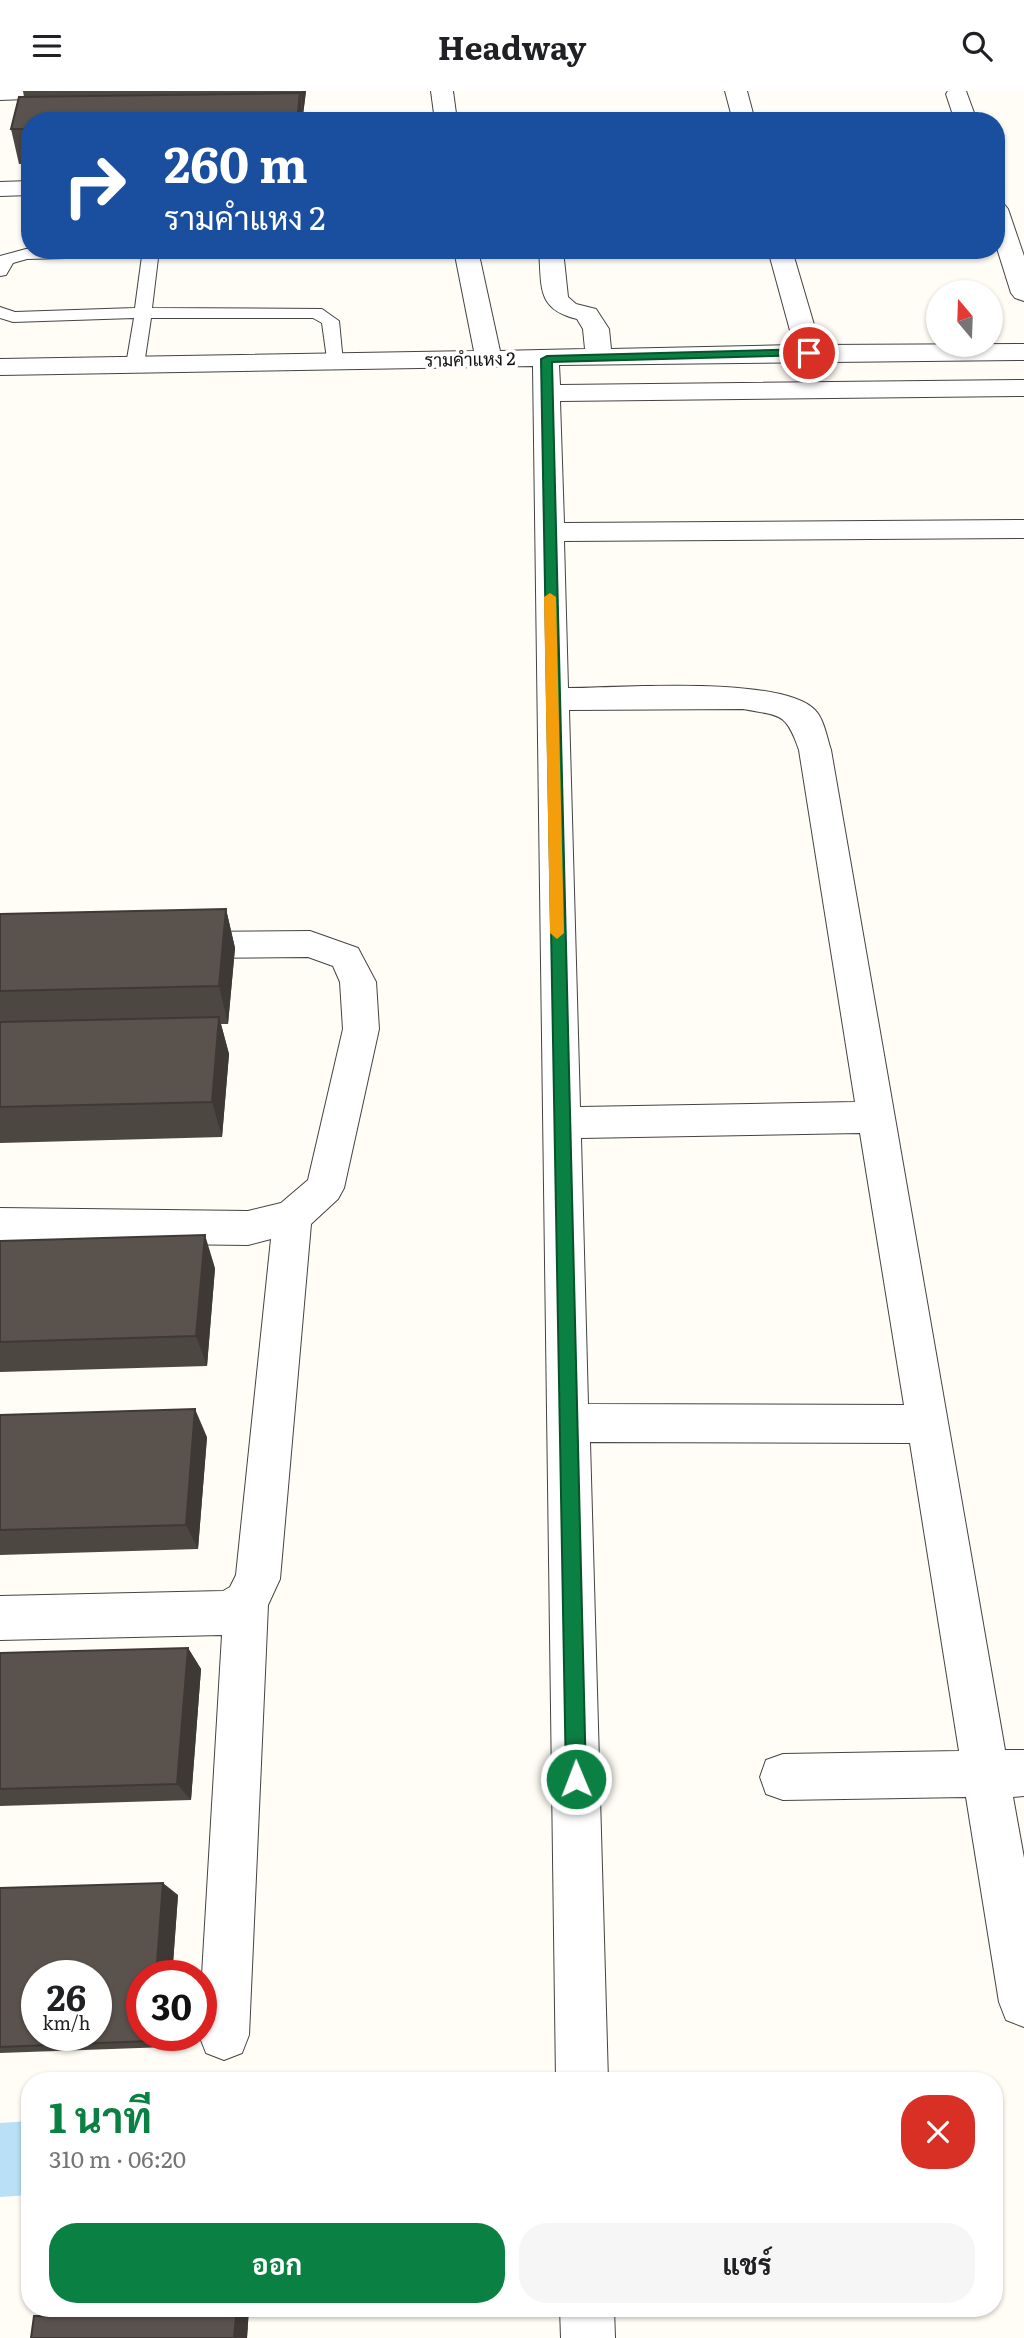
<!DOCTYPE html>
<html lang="th">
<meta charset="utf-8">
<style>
body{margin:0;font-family:Literata,Sarabun,serif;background:#f6f6f6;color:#202124;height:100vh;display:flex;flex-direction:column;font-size:26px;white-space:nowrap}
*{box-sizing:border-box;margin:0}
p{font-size:23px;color:#757577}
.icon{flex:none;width:38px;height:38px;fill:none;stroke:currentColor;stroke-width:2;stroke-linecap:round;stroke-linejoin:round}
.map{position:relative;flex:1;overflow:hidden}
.drawer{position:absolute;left:21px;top:1981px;width:982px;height:245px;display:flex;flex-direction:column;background:#fff;border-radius:28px;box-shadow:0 2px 5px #0004}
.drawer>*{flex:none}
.guide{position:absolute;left:21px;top:21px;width:984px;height:147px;border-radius:28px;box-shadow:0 2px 5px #0004;background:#1a4fa0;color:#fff;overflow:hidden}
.needle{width:46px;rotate:341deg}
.buttons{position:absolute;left:926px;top:189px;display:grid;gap:14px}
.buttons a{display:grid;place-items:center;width:77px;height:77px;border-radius:50%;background:#fff;box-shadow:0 2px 5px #0004;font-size:35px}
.speed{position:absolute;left:21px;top:1869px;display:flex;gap:14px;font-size:35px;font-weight:700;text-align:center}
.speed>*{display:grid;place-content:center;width:91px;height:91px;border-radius:50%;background:#fff;box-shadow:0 2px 5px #0004;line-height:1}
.speed small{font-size:18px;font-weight:400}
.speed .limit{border:10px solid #d22;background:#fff;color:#111}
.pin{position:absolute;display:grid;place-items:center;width:60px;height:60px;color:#fff;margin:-30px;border:4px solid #fff;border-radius:50%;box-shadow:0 2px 7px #0007}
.me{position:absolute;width:77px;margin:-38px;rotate:359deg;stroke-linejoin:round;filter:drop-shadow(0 0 5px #0008)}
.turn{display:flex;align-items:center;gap:24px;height:147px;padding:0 28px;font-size:32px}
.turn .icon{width:91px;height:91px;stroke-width:2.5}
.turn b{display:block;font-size:49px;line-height:60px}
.round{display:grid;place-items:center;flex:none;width:74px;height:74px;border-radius:28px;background:#f6f6f6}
.summary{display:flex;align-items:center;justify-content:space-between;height:119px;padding:0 28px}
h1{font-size:42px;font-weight:700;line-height:52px;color:#0b8043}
.button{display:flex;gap:14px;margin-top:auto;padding:14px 28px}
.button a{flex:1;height:80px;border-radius:28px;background:#0b8043;color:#fff;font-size:28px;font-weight:700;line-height:80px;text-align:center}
.button a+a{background:#f6f6f6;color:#202124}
header{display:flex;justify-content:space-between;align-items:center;height:91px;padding:0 28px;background:#fff;font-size:32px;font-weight:700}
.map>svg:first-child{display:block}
</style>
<header><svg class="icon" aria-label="menu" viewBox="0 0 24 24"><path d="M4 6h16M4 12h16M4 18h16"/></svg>Headway<svg class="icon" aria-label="search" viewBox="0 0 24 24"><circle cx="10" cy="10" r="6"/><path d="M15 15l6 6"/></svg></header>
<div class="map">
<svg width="1024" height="2247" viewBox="0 0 1024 2247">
<rect width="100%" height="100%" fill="#fffdf5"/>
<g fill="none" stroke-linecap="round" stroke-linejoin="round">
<path fill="#b9e0f7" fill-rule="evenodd" d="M 30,2030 L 30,2104 L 0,2106 L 0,2032 Z"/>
<defs>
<path id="lane" d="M 26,158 L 159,159 L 152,217 L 322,218 L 339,230 L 343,271 L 340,275 L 328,275 L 322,232 L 313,227 L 151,227 L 144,274 L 135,279 L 129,278 L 126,274 L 134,227 L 13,231 L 0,227 L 0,216 L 15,221 L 135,217 L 142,165 L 27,168 L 13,172 L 6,184 L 0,185 L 0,165 Z"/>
<g id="street">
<path d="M 0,0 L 62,0 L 59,5 L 51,7 L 0,9 Z"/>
<path d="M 431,0 L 453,0 L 457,30 L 435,30 Z"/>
<path d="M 725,0 L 747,0 L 755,30 L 733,30 Z"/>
<path d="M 948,0 L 966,0 L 977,30 L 955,30 L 946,3 Z"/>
<path d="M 30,90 L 30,104 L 0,105 L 0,91 Z"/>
<path d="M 996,111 L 1004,113 L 1008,118 L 1024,165 L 1024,210 L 1015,207 L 1011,202 L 996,154 Z"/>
<path d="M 454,159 L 478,159 L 500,260 L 585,258 L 583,238 L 577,228 C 536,218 542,196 539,159 L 563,159 L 568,206 L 576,213 L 596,218 L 609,238 L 611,258 L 794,254 L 768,159 L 792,159 L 820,254 L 1024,253 L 1024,269 L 559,274 L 560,294 L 1024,289 L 1024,305 L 560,310 L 564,432 L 1024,429 L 1024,447 L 564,450 L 568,597 C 619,597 781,584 815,619 C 824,628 827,647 831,659 L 1005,1659 L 1024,1659 L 1024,1705 L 1013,1706 L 1024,1767 L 1024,1936 L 1006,1929 L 999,1911 L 966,1706 L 783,1709 L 766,1703 L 760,1686 L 766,1669 L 783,1663 L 959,1660 L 910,1352 L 590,1351 L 608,1990 L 556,1990 L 533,275 L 0,284 L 0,268 L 474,260 ZM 743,618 C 780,625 786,621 799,659 L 855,1011 L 580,1016 L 569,619 ZM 860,1042 L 904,1314 L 588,1313 L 581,1047 Z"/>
<path d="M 310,840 L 358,857 L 376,891 L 379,938 L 344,1097 L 338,1108 L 311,1133 L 280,1488 L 268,1514 L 249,1944 L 242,1962 L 224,1969 L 206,1962 L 199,1944 L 201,1944 L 201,1901 L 222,1544 L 0,1549 L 0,1505 L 223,1500 L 230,1496 L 236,1484 L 271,1148 L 248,1154 L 0,1151 L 0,1117 L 248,1120 L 281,1112 L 308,1089 L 343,938 L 340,891 L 333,875 L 308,866 L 181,867 L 169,863 L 164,854 L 169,845 L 181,841 Z"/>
<path d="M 560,2217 L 614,2217 L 615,2247 L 561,2247 Z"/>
</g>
</defs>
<use href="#lane" stroke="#444" stroke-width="2"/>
<use href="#street" stroke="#444" stroke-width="2"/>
<use href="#lane" fill="#fff" fill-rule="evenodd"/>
<use href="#street" fill="#fff" fill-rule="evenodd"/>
</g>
<g fill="#4d4742">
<path d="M 23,0 L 306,0 L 303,24 L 30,30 L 30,73 L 19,73 L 11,38 L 24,6 Z"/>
<path d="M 226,818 L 235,857 L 228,933 L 221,933 L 229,963 L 222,1046 L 0,1052 L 0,823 Z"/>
<path d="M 0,1150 L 215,1177 L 207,1275 L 0,1281 Z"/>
<path d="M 0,1324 L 207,1346 L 198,1458 L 0,1464 Z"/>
<path d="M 188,1557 L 201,1578 L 191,1709 L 0,1715 L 0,1562 Z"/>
<path d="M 0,1797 L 178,1804 L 167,1956 L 0,1962 Z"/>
<path d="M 249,2217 L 247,2247 L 31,2247 L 34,2225 L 57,2218 Z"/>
</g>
<g fill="#3f3936">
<path d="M 301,0 L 306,0 L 303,24 Z"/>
<path d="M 300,2 L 303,30 L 297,30 Z"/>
<path d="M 226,818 L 235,857 L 228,933 L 219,895 Z"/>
<path d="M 219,926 L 229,963 L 222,1046 L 212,1011 Z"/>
<path d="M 205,1144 L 215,1177 L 207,1275 L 196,1245 Z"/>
<path d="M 195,1318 L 207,1346 L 198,1458 L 186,1434 Z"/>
<path d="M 188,1557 L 201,1578 L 191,1709 L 177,1693 Z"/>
<path d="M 163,1792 L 178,1804 L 172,1885 L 156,1885 Z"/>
<path d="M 151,1944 L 168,1944 L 167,1956 L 150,1950 Z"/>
<path d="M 249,2217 L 247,2247 L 234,2247 L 236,2225 Z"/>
</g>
<g fill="#5a524d" stroke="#3f3936" stroke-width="2" fill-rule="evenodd">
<path d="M 300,2 L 297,30 L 30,30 L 30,38 L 11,38 L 19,6 Z"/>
<path d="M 226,818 L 219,895 L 0,900 L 0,823 Z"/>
<path d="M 219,926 L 212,1011 L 0,1016 L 0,931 Z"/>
<path d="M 205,1144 L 196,1245 L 0,1251 L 0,1150 Z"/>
<path d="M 195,1318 L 186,1434 L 0,1439 L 0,1324 Z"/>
<path d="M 188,1557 L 177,1693 L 0,1698 L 0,1562 Z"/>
<path d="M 163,1792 L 156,1885 L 142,1885 L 142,1944 L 151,1944 L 150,1950 L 0,1956 L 0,1797 ZM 37,1885 L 96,1885 L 96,1944 L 37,1944 Z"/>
<path d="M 34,2225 L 236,2225 L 234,2247 L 31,2247 Z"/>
</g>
<path fill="#0b8043" stroke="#07532c" stroke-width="2" d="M 809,258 L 815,262 L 813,264 L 552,271 L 586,1688 L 583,1695 L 576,1698 L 569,1695 L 566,1688 L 541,268 L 547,265 Z"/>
<path fill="#f59e0b" d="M 550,502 L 556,506 L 564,842 L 557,848 L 550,842 L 544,506 Z"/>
<g text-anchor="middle" stroke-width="7" stroke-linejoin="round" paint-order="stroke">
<g font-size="18" fill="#111" stroke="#fff">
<text transform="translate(470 269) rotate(-1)" y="6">รามคำแหง 2</text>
</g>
</g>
</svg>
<div class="buttons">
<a><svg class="needle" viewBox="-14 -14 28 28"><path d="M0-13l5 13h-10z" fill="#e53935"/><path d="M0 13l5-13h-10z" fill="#757577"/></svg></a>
</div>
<div class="speed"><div>26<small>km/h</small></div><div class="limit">30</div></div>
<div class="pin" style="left:809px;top:262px;background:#d93025"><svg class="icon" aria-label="arrive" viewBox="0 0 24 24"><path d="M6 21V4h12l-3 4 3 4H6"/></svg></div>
<svg class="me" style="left:576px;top:1688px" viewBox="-20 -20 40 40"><circle r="17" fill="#0b8043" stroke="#fff" stroke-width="3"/><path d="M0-11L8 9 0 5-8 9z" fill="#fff"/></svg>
<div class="guide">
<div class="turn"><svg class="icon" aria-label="right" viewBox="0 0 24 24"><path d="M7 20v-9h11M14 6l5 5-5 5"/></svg><div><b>260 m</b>รามคำแหง 2</div></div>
</div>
<section class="drawer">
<div class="summary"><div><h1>1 นาที</h1><p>310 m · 06:20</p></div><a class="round" style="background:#d93025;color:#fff"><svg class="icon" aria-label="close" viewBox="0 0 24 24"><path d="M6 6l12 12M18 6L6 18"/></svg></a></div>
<div class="button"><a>ออก</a><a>แชร์</a></div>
</section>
</div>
